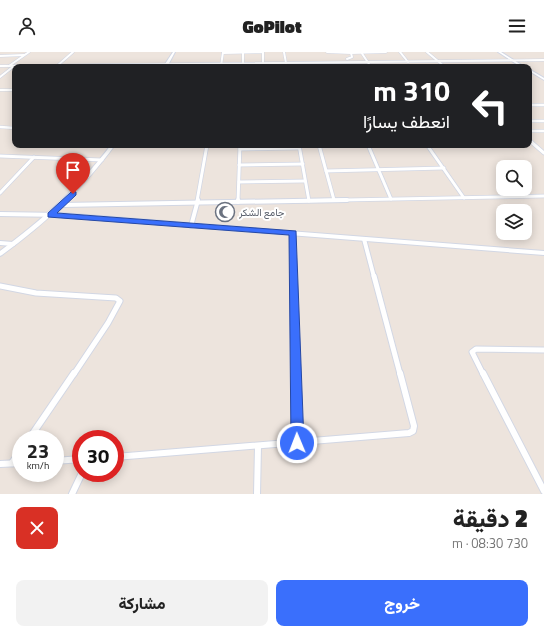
<!DOCTYPE html>
<html lang="ar">
<meta charset="utf-8">
<style>
body{margin:0;font-family:"Titillium Web",Vazirmatn,sans-serif;background:#f2f2f2;color:#222;direction:rtl;height:100vh;display:flex;flex-direction:column;font-size:15px;white-space:nowrap}
*{box-sizing:border-box;margin:0}
p{font-size:13px;color:#767676}
.icon{flex:none;width:22px;height:22px;fill:none;stroke:currentColor;stroke-width:2;stroke-linecap:round;stroke-linejoin:round}
.map{position:relative;height:442px;overflow:hidden;direction:ltr}
.side{display:flex;flex-direction:column;background:#fff;flex:1}
.side>*{flex:none}
.banner{position:absolute;left:12px;top:12px;width:520px;height:84px;border-radius:8px;box-shadow:0 2px 10px #0003;direction:rtl;background:#202124;color:#fff;overflow:hidden}
.tools{position:absolute;left:496px;top:108px;display:grid;gap:8px}
.tools a{display:grid;place-items:center;width:36px;height:36px;border-radius:8px;background:#fff;box-shadow:0 2px 10px #0003;font-size:20px}
.speed{position:absolute;left:12px;top:378px;display:flex;gap:8px;font-size:20px;font-weight:700;text-align:center}
.speed>*{display:grid;place-content:center;width:52px;height:52px;border-radius:50%;background:#fff;box-shadow:0 2px 10px #0003;line-height:1}
.speed small{font-size:10px;font-weight:400}
.speed .limit{border:6px solid #d22;background:#fff;color:#111}
.pin{position:absolute;display:grid;place-items:center;width:34px;height:34px;color:#fff;margin:-41px -17px;border-radius:50% 50% 50% 0;rotate:-45deg;box-shadow:0 0 4px #0007}
.pin .icon{rotate:45deg}
.me{position:absolute;width:44px;margin:-22px;rotate:359deg;stroke-linejoin:round;filter:drop-shadow(0 0 3px #0008)}
.turn{display:flex;align-items:center;gap:14px;height:84px;padding:0 16px;font-size:18px}
.turn .icon{width:52px;height:52px;stroke-width:2.5}
.turn b{display:block;font-size:28px;line-height:34px}
.round{display:grid;place-items:center;flex:none;width:42px;height:42px;border-radius:8px;background:#f2f2f2}
.head{display:flex;align-items:center;justify-content:space-between;height:68px;padding:0 16px}
h1{font-size:24px;font-weight:800;line-height:30px}
.action{display:flex;gap:8px;margin-top:auto;padding:8px 16px}
.action a{flex:1;height:46px;border-radius:8px;background:#3a6ffc;color:#fff;font-size:16px;font-weight:800;line-height:46px;text-align:center}
.action a+a{background:#f2f2f2;color:#222}
header{display:flex;justify-content:space-between;align-items:center;height:52px;padding:0 16px;background:#fff;font-size:18px;font-weight:800}
.map>svg:first-child{display:block}
</style>
<header><svg class="icon" aria-label="menu" viewBox="0 0 24 24"><path d="M4 6h16M4 12h16M4 18h16"/></svg>GoPilot<svg class="icon" aria-label="person" viewBox="0 0 24 24"><circle cx="12" cy="8" r="4"/><path d="M4 21q1-7 8-7t8 7"/></svg></header>
<div class="map">
<svg width="544" height="442" viewBox="0 0 544 442">
<rect width="100%" height="100%" fill="#ede4dd"/>
<g fill="none" stroke-linecap="round" stroke-linejoin="round">
<defs>
<g id="street-far5">
<path d="M 243,0 L 243,12"/>
<path d="M 284,0 L 286,11"/>
<path d="M 327,0 L 351,1"/>
<path d="M 361,0 L 371,15"/>
<path d="M 400,0 L 408,10"/>
<path d="M 427,0 L 445,15"/>
<path d="M 223,1 L 263,0 L 263,11"/>
<path d="M 0,4 L 24,3"/>
<path d="M 347,7 L 352,5 L 351,1 L 386,0"/>
<path d="M 0,14 L 544,8"/>
<path d="M 9,14 L 29,0"/>
<path d="M 57,14 L 73,0"/>
<path d="M 221,14 L 223,0"/>
<path d="M 0,25 L 14,14"/>
<path d="M 0,38 L 15,38"/>
</g>
<g id="street-far4">
<path d="M 529,53 L 544,53"/>
<path d="M 529,69 L 544,69"/>
<path d="M 0,75 L 15,76"/>
<path d="M 529,79 L 544,79"/>
</g>
<g id="street-far3">
<path d="M 529,88 L 544,101"/>
<path d="M 299,93 L 309,149"/>
<path d="M 319,93 L 334,148"/>
<path d="M 368,93 L 391,147"/>
<path d="M 427,93 L 464,146"/>
<path d="M 319,94 L 382,93"/>
<path d="M 240,97 L 299,96"/>
<path d="M 0,104 L 102,108"/>
<path d="M 239,113 L 303,112"/>
<path d="M 326,119 L 444,116"/>
<path d="M 239,130 L 305,129"/>
<path d="M 0,141 L 34,105"/>
<path d="M 197,149 L 207,93"/>
<path d="M 238,149 L 240,93"/>
<path d="M 294,149 L 544,144"/>
</g>
<g id="street-far2">
<path d="M 238,150 L 238,148"/>
<path d="M 62,153 L 347,148"/>
<path d="M 0,162 L 61,163 L 544,201"/>
<path d="M 191,174 L 198,148"/>
<path d="M 293,181 L 294,225"/>
<path d="M 364,187 L 374,225"/>
<path d="M 0,191 L 13,192"/>
</g>
<g id="street-far1">
<path d="M 294,224 L 296,322"/>
<path d="M 374,224 L 400,322"/>
<path d="M 0,234 L 36,241 L 116,246 L 120,249 L 108,271 L 74,322"/>
<path d="M 483,322 L 472,300 L 476,297 L 544,298"/>
</g>
<g id="street">
<path d="M 296,321 L 297,391"/>
<path d="M 483,321 L 544,439"/>
<path d="M 29,387 L 74,321"/>
<path d="M 115,405 L 409,381 L 413,379 L 414,374 L 400,321"/>
<path d="M 55,409 L 81,407"/>
<path d="M 12,411 L 21,398"/>
<path d="M 0,412 L 21,411"/>
<path d="M 72,442 L 82,421"/>
<path d="M 257,442 L 258,394"/>
</g>
<g id="secondary">
<path d="M 173,0 L 175,0 L 167,15 L 163,15 Z"/>
<path d="M 498,0 L 501,0 L 525,15 L 521,15 Z"/>
<path d="M 529,17 L 544,26 L 544,28 L 529,19 Z"/>
<path d="M 111,93 L 115,93 C 83,137 46,171 2,203 L 0,204 L 0,199 C 43,167 78,136 111,93 Z"/>
</g>
</defs>
<use href="#street-far5" stroke="#d2d7e4" stroke-width="3"/>
<use href="#street-far4" stroke="#d2d7e4" stroke-width="3.5"/>
<use href="#street-far3" stroke="#d2d7e4" stroke-width="4.5"/>
<use href="#street-far2" stroke="#d2d7e4" stroke-width="6"/>
<use href="#street-far1" stroke="#d2d7e4" stroke-width="7"/>
<use href="#street" stroke="#d2d7e4" stroke-width="8"/>
<use href="#secondary" stroke="#d2d7e4" stroke-width="2"/>
<use href="#street-far5" stroke="#fff" stroke-width="2"/>
<use href="#street-far4" stroke="#fff" stroke-width="2.5"/>
<use href="#street-far3" stroke="#fff" stroke-width="3"/>
<use href="#street-far2" stroke="#fff" stroke-width="4"/>
<use href="#street-far1" stroke="#fff" stroke-width="5"/>
<use href="#street" stroke="#fff" stroke-width="6"/>
<use href="#secondary" fill="#fff" fill-rule="evenodd"/>
</g>
<path fill="#3a6ffc" stroke="#2648a4" d="M 73,139 L 76,140 L 76,143 L 57,161 L 296,179 L 304,391 L 302,395 L 297,397 L 293,395 L 291,391 L 289,183 L 48,165 L 48,161 L 71,140 Z"/>
<defs>
<symbol id="mosque-ring" viewBox="-11 -11 22 22"><circle r="9.5" fill="#fff" stroke="#6b7280" stroke-width="1.5"/><path d="M3.5-4.9A6 6 0 1 0 3.5 4.9A5 5 0 1 1 3.5-4.9Z" fill="#6b7280"/></symbol>
</defs>
<g fill-rule="evenodd">
<use href="#mosque-ring" x="214" y="149" width="22" height="22"/>
</g>
<g text-anchor="middle" stroke-width="4" stroke-linejoin="round" paint-order="stroke">
<g font-size="10" fill="#5b616d" stroke="#fff" text-anchor="start">
<text x="239" y="164">جامع الشكر</text>
</g>
</g>
</svg>
<div class="tools">
<a><svg class="icon" aria-label="search" viewBox="0 0 24 24"><circle cx="10" cy="10" r="6"/><path d="M15 15l6 6"/></svg></a>
<a><svg class="icon" aria-label="layers" viewBox="0 0 24 24"><path d="M12 4l9 5-9 5-9-5zM3 14l9 5 9-5"/></svg></a>
</div>
<div class="speed"><div>23<small>km/h</small></div><div class="limit">30</div></div>
<div class="pin" style="left:73px;top:142px;background:#d93025"><svg class="icon" aria-label="arrive" viewBox="0 0 24 24"><path d="M6 21V4h12l-3 4 3 4H6"/></svg></div>
<svg class="me" style="left:297px;top:391px" viewBox="-20 -20 40 40"><circle r="17" fill="#3a6ffc" stroke="#fff" stroke-width="3"/><path d="M0-11L8 9 0 5-8 9z" fill="#fff"/></svg>
<div class="banner">
<div class="turn"><svg class="icon" aria-label="left" viewBox="0 0 24 24"><path d="M17 20v-9H6M10 6l-5 5 5 5"/></svg><div><b>310 m</b>انعطف يسارًا</div></div>
</div>
</div>
<section class="side">
<div class="head"><div><h1>2 دقيقة</h1><p>730 m · 08:30</p></div><a class="round" style="background:#d93025;color:#fff"><svg class="icon" aria-label="close" viewBox="0 0 24 24"><path d="M6 6l12 12M18 6L6 18"/></svg></a></div>
<div class="action"><a>خروج</a><a>مشاركة</a></div>
</section>
